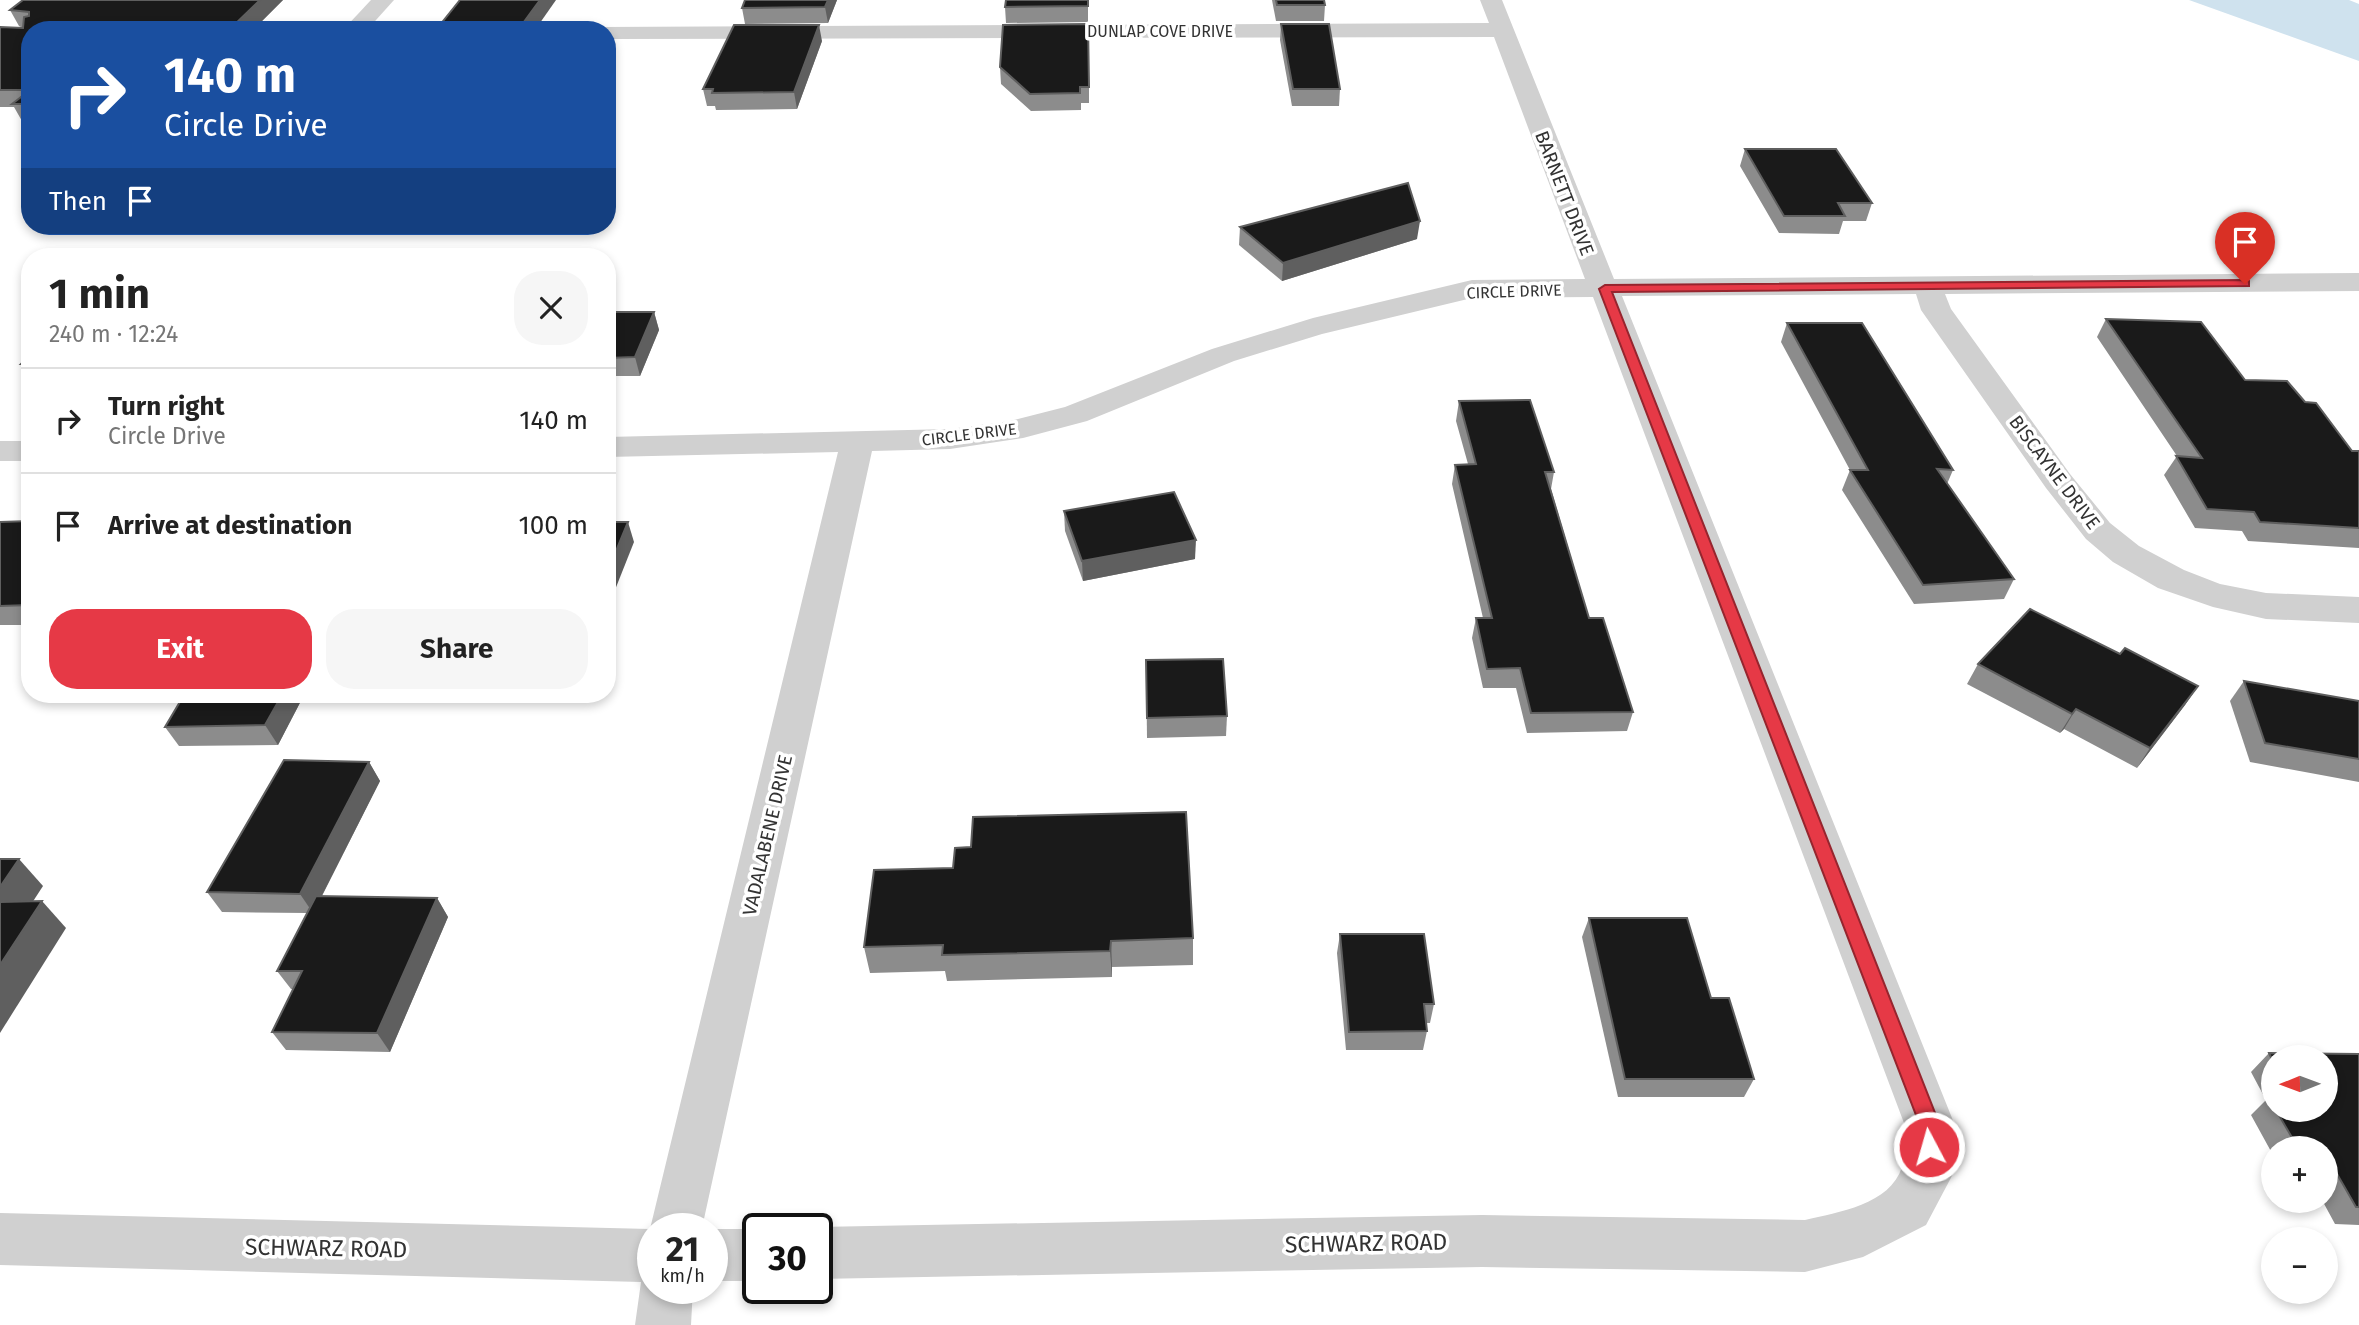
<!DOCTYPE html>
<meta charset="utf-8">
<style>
body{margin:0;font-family:"Fira Sans",sans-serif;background:#f6f6f6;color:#222;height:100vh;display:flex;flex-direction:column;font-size:26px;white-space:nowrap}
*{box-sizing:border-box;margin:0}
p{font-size:23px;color:#767676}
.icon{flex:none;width:38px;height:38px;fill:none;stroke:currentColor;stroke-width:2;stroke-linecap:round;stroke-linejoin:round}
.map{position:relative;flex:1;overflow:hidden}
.side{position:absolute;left:21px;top:248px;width:595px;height:455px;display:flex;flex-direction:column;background:#fff;border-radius:28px;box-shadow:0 4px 10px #0003}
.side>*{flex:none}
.hud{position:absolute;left:21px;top:21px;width:595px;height:214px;border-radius:28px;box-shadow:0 4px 10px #0003;background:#1a4fa0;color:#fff;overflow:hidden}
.needle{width:46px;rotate:269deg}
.tools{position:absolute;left:2261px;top:1045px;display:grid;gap:14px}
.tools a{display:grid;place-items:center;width:77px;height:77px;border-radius:50%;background:#fff;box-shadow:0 4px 10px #0003;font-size:35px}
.speed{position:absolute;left:637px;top:1213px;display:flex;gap:14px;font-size:35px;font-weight:700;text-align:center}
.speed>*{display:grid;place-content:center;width:91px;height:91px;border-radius:50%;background:#fff;box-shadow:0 4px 10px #0003;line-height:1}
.speed small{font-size:18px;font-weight:400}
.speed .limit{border:4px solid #111;border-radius:10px;background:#fff;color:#111}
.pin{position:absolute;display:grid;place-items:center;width:60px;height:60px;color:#fff;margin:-72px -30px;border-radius:50% 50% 50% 0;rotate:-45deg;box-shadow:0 0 7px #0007}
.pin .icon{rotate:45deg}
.me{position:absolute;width:77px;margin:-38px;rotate:354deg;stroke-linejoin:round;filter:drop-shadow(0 0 5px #0008)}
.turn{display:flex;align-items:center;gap:24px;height:147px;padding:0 28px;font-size:32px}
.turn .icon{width:91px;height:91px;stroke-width:2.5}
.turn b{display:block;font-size:49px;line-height:60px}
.then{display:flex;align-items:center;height:66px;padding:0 28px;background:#0003;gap:14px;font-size:26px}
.round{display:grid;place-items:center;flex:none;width:74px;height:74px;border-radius:28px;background:#f6f6f6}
.headline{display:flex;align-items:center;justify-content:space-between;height:119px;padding:0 28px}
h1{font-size:42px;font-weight:700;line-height:52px}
.primary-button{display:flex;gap:14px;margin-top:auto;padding:14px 28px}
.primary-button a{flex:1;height:80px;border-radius:28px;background:#e63946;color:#fff;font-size:28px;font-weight:700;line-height:80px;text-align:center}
.primary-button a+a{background:#f6f6f6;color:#222}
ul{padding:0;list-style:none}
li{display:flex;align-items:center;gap:21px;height:105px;padding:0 28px;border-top:2px solid #e0e0e0}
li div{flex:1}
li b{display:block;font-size:26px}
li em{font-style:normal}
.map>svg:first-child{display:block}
</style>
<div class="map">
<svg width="2359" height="1325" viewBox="0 0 2359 1325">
<rect width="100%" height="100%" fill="#fff"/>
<path fill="#cfe2ee" d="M 2189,0 L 2349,0 L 2359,4 L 2359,61 Z"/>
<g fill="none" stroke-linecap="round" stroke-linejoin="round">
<g fill="#d0d0d0" fill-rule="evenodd">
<path d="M 371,0 L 394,0 L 367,30 L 343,30 Z"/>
<path d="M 1480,0 L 1502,0 L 1614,279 L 2359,273 L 2359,291 L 1945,294 L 1951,309 L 2070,474 L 2110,523 L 2139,546 L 2184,570 L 2220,584 L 2266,593 L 2359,597 L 2359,623 L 2266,619 L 2213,607 L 2158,588 L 2113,562 L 2086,539 L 2046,488 L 1921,310 L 1916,294 L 1622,296 L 1954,1123 L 1954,1172 L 1926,1225 L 1863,1257 L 1805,1272 L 1482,1267 L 817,1279 L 817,1228 L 812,1228 L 817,1227 L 1482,1215 L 1805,1220 C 1838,1212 1890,1205 1902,1167 C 1906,1155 1903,1136 1904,1123 L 1593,297 L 1472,298 L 1322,334 L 1234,361 L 1087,421 L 1023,438 L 950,449 L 872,451 L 702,1228 L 653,1228 L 653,1288 L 693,1288 L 691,1325 L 635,1325 L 641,1282 L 0,1265 L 0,1213 L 650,1229 L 838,452 L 607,457 L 607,437 L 950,429 L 1010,421 L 1065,407 L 1212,349 L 1313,318 L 1472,280 L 1585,279 L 1494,37 L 607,39 L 607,30 L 597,30 L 599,27 L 1489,23 Z"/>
<rect x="0" y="441" width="30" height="20"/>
<rect x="712" y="1229" width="46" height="52"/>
</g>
</g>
<g fill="#8c8c8c" fill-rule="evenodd">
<path d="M 283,0 L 253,30 L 30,30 L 30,121 L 22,121 L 14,107 L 0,107 L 0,27 L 23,28 L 19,26 L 10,10 Z"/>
<path d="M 745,0 L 837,0 L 828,23 L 745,24 L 742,8 Z"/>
<path d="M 1088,0 L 1088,22 L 1006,23 L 1005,7 Z"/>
<path d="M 1272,0 L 1324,0 L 1325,5 L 1324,21 L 1276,21 Z"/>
<path d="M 1281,24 L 1340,89 L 1339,106 L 1292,106 L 1280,40 Z"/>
<path d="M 822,41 L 797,109 L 716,110 L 715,106 L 707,106 L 703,89 Z"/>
<path d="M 1089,41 L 1089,103 L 1081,103 L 1081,110 L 1031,111 L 1001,84 L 1000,67 Z"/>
<path d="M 1745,149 L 1872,203 L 1866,221 L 1843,221 L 1839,234 L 1779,233 L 1740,166 Z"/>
<path d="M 1240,227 L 1417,239 L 1282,281 L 1239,245 Z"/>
<path d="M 607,312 L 654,312 L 659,330 L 640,376 L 607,376 Z"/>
<path d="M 2106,319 L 2245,380 L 2305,402 L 2352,451 L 2359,451 L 2359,548 L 2248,541 L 2242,531 L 2195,528 L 2164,475 L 2177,456 L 2097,337 Z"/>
<path d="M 1787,323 L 1953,470 L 1947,484 L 2014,579 L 2004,599 L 1914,604 L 1842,490 L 1850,470 L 1781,342 Z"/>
<path d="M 30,355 L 30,377 L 21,364 Z"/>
<path d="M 1459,401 L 1554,472 L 1551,489 L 1589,618 L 1633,712 L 1627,731 L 1527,733 L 1516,688 L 1483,688 L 1472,638 L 1476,618 L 1483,618 L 1452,484 L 1455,465 L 1468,464 L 1456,421 Z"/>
<path d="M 1064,511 L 1195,559 L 1083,581 L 1065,531 Z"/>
<path d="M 30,521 L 30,625 L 0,625 L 0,522 Z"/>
<path d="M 2120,654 L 2198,686 L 2185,705 L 2137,768 L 2064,729 L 2060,733 L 1967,684 L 1978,664 Z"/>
<path d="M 1146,660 L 1227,716 L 1226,736 L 1147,738 Z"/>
<path d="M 2244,681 L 2359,701 L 2359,782 L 2250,762 L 2230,701 Z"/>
<path d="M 184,695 L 304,695 L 278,745 L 179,746 L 165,727 Z"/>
<path d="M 369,762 L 380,781 L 322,896 L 437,898 L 448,917 L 390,1052 L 286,1050 L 272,1032 L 293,989 L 291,989 L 277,971 L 307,913 L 222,912 L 207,892 Z"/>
<path d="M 1589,918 L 1711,998 L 1754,1079 L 1744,1097 L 1618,1097 L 1582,937 Z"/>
<path d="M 1340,934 L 1434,1004 L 1430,1023 L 1426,1023 L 1427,1031 L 1423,1050 L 1346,1050 L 1337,953 Z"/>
<path d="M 1193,938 L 1193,965 L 1112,967 L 1112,977 L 947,981 L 945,971 L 870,973 L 864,947 Z"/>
<path d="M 2269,1053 L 2359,1054 L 2359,1225 L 2335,1224 L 2322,1200 L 2326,1200 L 2326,1148 L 2273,1148 L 2273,1155 L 2251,1115 L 2266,1100 L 2251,1072 ZM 2273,1057 L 2326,1110 L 2273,1110 Z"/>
</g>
<g fill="#5f5f5f">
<path d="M 260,0 L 283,0 L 253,30 L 229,30 Z"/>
<path d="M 540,0 L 556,0 L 535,30 L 518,30 Z"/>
<path d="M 828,0 L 837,0 L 828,23 L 825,7 Z"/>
<path d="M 819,25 L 822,41 L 797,109 L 794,92 Z"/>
<path d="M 1420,221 L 1417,239 L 1282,281 L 1283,263 Z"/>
<path d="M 654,312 L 659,330 L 640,376 L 635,357 Z"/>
<path d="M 628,522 L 634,542 L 607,610 L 607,573 Z"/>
<path d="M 1196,540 L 1195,559 L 1083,581 L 1082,561 Z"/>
<path d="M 2198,686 L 2185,705 L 2137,768 L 2150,748 Z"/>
<path d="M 282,695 L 304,695 L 278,745 L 265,725 Z"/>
<path d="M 2076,709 L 2064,729 L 2060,733 L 2072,714 Z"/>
<path d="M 369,762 L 380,781 L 313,913 L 300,894 Z"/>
<path d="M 19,859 L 43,886 L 15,929 L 0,913 L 0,887 Z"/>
<path d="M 437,898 L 448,917 L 390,1052 L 377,1033 Z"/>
<path d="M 42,901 L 66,928 L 0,1033 L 0,965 Z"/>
<path d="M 1111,941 L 1112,967 L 1112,977 L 1110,951 Z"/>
</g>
<g fill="#1a1a1a" stroke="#5f5f5f" stroke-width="2">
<path d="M 23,0 L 260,0 L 229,30 L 30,30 L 30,90 L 0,90 L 0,27 L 23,28 L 24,17 L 29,16 L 29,12 L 10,10 Z"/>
<path d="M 460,0 L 540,0 L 518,30 L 436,30 Z"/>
<path d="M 745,0 L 828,0 L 825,7 L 742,8 Z"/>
<path d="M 1006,0 L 1088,0 L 1088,6 L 1005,7 Z"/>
<path d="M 1276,0 L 1324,0 L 1325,5 L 1277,5 Z"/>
<path d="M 1088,24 L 1089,87 L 1080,87 L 1080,93 L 1030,94 L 1000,67 L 1003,25 Z"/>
<path d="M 1281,24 L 1329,24 L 1340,89 L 1293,89 Z"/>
<path d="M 734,25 L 819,25 L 794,92 L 712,93 L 713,89 L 703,89 Z"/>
<path d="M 30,90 L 30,104 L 12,104 Z"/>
<path d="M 1745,149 L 1836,149 L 1872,203 L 1838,203 L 1845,216 L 1784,216 Z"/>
<path d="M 1408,183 L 1420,221 L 1283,263 L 1240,227 Z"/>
<path d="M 607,312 L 654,312 L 635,357 L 607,358 Z"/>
<path d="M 2106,319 L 2201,322 L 2245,380 L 2287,381 L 2305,402 L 2316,403 L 2352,451 L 2359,451 L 2359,528 L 2260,522 L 2254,512 L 2207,509 L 2176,456 L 2202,458 Z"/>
<path d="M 1787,323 L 1862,323 L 1953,470 L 1937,469 L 2014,579 L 1923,585 L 1850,470 L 1868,470 Z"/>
<path d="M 30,355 L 30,364 L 21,364 Z"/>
<path d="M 1530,400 L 1554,472 L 1545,472 L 1589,618 L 1603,618 L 1633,712 L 1531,713 L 1520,668 L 1487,669 L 1476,618 L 1492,618 L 1455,465 L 1476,464 L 1459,401 Z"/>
<path d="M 1174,492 L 1196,540 L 1082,561 L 1064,511 Z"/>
<path d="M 30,521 L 30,605 L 0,606 L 0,522 Z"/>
<path d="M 607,522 L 628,522 L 607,573 Z"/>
<path d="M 2030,609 L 2120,654 L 2125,648 L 2198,686 L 2150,748 L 2076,709 L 2072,714 L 1978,664 Z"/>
<path d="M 1223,659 L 1227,716 L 1147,718 L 1146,660 Z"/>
<path d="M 2244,681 L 2359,701 L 2359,759 L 2265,743 Z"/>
<path d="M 184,695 L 282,695 L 265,725 L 165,727 Z"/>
<path d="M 284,760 L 369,762 L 300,894 L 207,892 Z"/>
<path d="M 1186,812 L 1193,938 L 1111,941 L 1110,951 L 942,955 L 943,945 L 864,947 L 874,870 L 953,868 L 955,848 L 971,847 L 973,817 Z"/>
<path d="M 0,859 L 19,859 L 0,887 Z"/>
<path d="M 316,896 L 437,898 L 377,1033 L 272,1032 L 302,971 L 277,971 Z"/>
<path d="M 42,901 L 0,965 L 0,902 Z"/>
<path d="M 1589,918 L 1687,918 L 1711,998 L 1729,998 L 1754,1079 L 1625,1079 Z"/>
<path d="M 1340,934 L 1424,934 L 1434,1004 L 1424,1004 L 1427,1031 L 1349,1032 Z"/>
<path d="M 2269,1053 L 2359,1054 L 2359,1207 L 2356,1207 L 2329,1160 L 2326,1160 L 2326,1148 L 2298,1148 L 2276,1110 L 2326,1110 L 2326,1057 L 2273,1057 L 2273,1062 Z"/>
</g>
<path fill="#e63946" stroke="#96252e" stroke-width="2" d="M 2245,280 L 2249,281 L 2249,286 L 1612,292 L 1939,1123 L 1939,1147 L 1936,1154 L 1929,1157 L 1921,1154 L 1918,1147 L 1919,1123 L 1599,289 L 1605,285 Z"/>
<g text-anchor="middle" stroke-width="7" stroke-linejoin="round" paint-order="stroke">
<g font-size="16" fill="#333" stroke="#fff">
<text x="1160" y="37">DUNLAP COVE DRIVE</text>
<text transform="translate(1514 291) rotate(-2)" y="6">CIRCLE DRIVE</text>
<text transform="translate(969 434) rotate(-7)" y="6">CIRCLE DRIVE</text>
</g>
<g font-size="19" fill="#333" stroke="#fff">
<text transform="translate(1565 193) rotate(69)" y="7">BARNETT DRIVE</text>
<text transform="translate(2055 472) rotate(53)" y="7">BISCAYNE DRIVE</text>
<text transform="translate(767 835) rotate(-77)" y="7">VADALABENE DRIVE</text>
</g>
<g font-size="23" fill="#333" stroke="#fff">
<text transform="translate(1366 1243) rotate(-1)" y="8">SCHWARZ ROAD</text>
<text transform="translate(326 1248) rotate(1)" y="8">SCHWARZ ROAD</text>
</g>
</g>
</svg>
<div class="tools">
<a><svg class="needle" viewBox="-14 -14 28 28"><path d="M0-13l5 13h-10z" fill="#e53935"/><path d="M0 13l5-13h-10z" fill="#767676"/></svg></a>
<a>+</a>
<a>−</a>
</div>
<div class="speed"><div>21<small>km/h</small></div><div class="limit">30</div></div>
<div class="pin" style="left:2245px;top:284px;background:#d93025"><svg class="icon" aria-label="arrive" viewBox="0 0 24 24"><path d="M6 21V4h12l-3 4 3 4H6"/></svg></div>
<svg class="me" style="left:1929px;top:1147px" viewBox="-20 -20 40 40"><circle r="17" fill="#e63946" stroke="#fff" stroke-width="3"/><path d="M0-11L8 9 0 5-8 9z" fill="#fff"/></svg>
<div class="hud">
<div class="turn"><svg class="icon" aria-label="right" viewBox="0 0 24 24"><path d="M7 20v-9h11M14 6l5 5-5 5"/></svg><div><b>140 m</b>Circle Drive</div></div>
<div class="then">Then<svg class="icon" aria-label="arrive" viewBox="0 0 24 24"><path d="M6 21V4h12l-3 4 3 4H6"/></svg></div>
</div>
<section class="side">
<div class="headline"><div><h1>1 min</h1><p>240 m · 12:24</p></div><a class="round"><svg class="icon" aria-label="close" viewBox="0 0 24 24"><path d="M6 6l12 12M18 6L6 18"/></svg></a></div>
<ul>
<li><svg class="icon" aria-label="right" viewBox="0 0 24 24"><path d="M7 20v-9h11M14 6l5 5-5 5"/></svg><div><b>Turn right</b><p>Circle Drive</p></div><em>140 m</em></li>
<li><svg class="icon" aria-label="arrive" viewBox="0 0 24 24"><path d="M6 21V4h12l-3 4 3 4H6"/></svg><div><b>Arrive at destination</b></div><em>100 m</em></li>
</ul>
<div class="primary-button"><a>Exit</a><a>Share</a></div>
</section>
</div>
